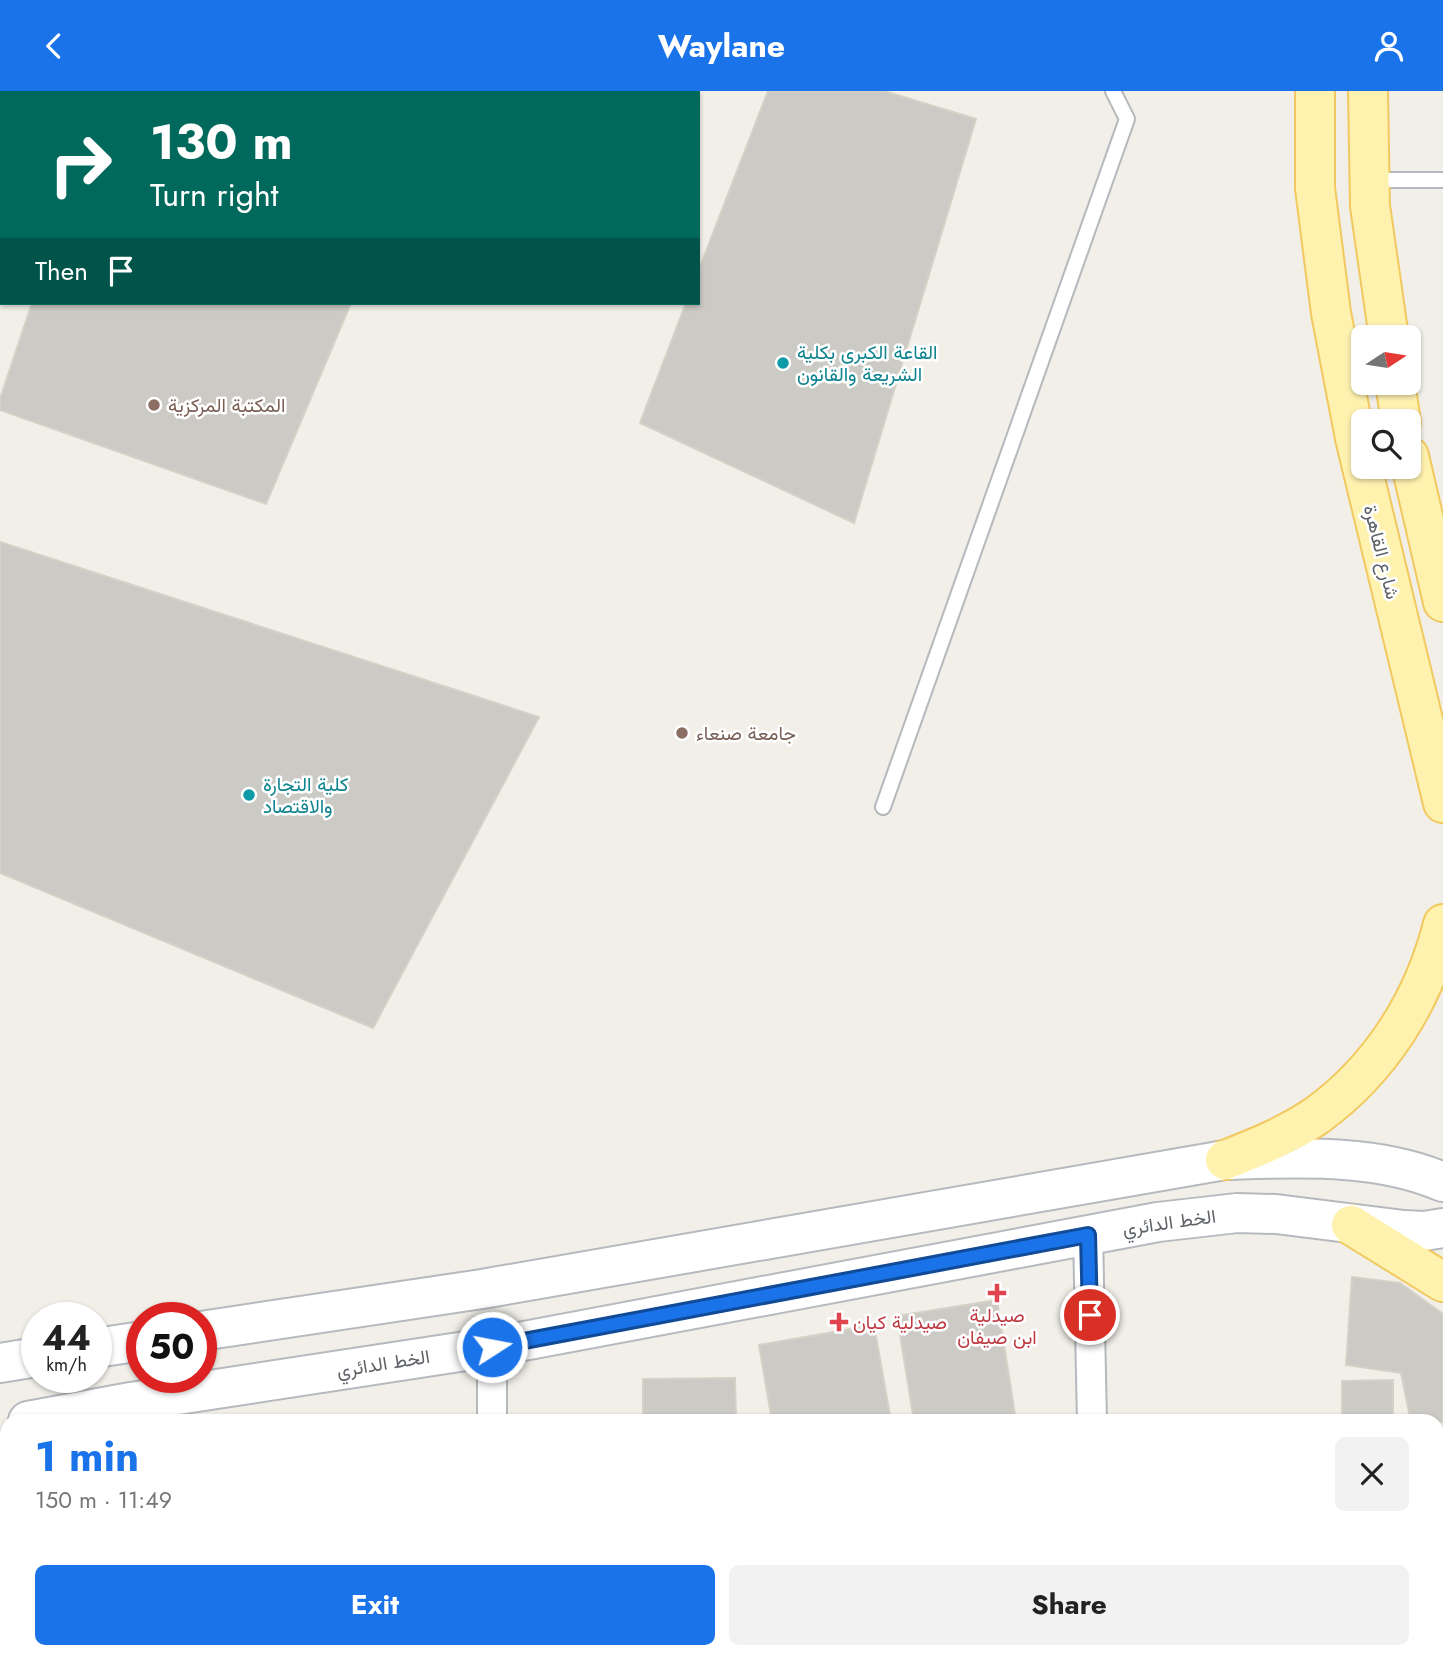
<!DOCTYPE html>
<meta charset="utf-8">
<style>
body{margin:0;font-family:Jost,Vazirmatn,sans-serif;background:#f2f2f2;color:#222;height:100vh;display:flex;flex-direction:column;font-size:26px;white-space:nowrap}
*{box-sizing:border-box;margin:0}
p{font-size:23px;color:#767676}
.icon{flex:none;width:38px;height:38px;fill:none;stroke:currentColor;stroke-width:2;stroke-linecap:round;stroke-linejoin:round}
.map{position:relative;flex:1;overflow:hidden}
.sheet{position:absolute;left:0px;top:1323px;width:1444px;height:245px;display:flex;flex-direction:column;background:#fff;border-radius:21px 21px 0 0;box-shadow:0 2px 5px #0004}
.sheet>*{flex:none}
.hud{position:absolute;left:0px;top:0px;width:700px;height:214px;box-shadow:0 2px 5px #0004;background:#00695c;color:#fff;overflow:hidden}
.needle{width:46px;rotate:78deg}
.fabs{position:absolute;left:1351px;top:234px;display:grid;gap:14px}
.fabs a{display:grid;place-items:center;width:70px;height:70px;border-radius:10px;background:#fff;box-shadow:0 2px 5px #0004;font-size:35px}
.speed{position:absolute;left:21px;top:1211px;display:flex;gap:14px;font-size:35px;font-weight:700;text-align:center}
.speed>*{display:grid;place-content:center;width:91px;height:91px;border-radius:50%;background:#fff;box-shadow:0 2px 5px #0004;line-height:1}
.speed small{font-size:18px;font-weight:400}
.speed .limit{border:10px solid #d22;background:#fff;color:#111}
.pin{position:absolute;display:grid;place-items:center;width:60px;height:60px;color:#fff;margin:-30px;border:4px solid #fff;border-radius:50%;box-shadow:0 2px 7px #0007}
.me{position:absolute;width:77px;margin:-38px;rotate:79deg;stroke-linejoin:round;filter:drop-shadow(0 0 5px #0008)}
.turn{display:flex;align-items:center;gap:24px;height:147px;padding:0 35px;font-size:32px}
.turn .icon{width:91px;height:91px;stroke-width:2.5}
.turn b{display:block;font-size:49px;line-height:60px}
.then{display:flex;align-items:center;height:66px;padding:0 35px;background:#0003;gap:14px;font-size:26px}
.round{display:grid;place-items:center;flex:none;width:74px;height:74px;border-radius:10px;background:#f2f2f2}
.headline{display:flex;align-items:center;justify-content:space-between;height:119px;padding:0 35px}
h1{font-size:42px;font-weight:700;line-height:52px;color:#1a73e8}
.primary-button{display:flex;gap:14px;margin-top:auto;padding:14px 35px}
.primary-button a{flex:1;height:80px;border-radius:10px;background:#1a73e8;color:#fff;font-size:28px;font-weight:700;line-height:80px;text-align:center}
.primary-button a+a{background:#f2f2f2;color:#222}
header{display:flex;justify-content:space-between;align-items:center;height:91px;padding:0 35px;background:#1a73e8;color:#fff;font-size:32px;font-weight:700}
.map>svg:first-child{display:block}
</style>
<header><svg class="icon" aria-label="back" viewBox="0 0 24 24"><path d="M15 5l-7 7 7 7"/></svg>Waylane<svg class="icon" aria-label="person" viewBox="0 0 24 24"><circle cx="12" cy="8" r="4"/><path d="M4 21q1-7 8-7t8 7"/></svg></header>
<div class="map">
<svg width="1443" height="1568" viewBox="0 0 1443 1568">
<rect width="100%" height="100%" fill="#f1efe8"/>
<g fill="#cccac5" stroke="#d6d1c6" stroke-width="2">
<path d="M 768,0 L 884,0 L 976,28 L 854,432 L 640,332 L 686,212 L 698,212 L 698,181 Z"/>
<path d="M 32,212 L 351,212 L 266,413 L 0,319 L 0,308 Z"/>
<path d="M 0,451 L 539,626 L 373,937 L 0,782 Z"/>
<path d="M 1352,1186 L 1400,1192 L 1443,1223 L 1443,1331 L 1410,1326 L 1401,1282 L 1346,1274 Z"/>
<path d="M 997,1209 L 1016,1330 L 914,1330 L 897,1225 Z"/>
<path d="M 874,1234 L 891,1330 L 772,1330 L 759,1254 Z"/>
<path d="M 735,1287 L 736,1330 L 643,1330 L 643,1288 Z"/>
<path d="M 1393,1289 L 1393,1330 L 1342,1330 L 1342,1290 Z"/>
<rect x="1437" y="1408" width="6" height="39"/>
<path d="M 1443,1512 L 1443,1549 L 1437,1550 L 1437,1514 Z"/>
</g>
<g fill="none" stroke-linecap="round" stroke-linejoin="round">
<defs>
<g id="service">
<path d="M 286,0 L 290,2"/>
<path d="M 509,2 L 513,0"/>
<path d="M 1371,89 L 1443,89"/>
<path d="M 883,716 L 1127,28 L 1113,0"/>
</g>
<g id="minor">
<path d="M 1088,1144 L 1092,1330"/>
<path d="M 492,1256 L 492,1330"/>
<path d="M 494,1561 L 494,1568"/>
<path d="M 1370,1561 L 1372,1568"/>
<path d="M 841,1568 L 841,1561"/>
<path d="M 1090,1568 L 1090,1561"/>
</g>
<g id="secondary">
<path d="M 201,1240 L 482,1198 L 1225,1069 C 1297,1067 1376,1062 1443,1091"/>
<path d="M 96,1257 L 142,1250"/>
<path d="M 0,1272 L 37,1266"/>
<path d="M 28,1330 L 131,1311 L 492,1256 L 1158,1131 L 1237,1122 L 1276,1123 L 1404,1139 L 1424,1140 L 1443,1137"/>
</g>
<g id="primary">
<path d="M 1315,0 L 1315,97 L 1331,222 L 1355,347 L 1443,712"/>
<path d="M 1368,0 L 1370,115 L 1389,247"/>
<path d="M 1395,292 L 1401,331"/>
<path d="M 1409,365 L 1443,511"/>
<path d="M 1225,1069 C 1256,1057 1288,1044 1316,1025 C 1381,978 1424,909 1443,833"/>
<path d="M 1351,1134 L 1443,1191"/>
</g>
</defs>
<use href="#service" stroke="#b5b8bc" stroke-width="18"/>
<use href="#minor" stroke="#b5b8bc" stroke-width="32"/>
<use href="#secondary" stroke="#b6babf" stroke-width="42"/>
<use href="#primary" stroke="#f2c960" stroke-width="42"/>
<use href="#service" stroke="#fff" stroke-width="14"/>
<use href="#minor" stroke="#fff" stroke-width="28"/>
<use href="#secondary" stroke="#fff" stroke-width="38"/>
<use href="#primary" stroke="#fff2af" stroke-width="38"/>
</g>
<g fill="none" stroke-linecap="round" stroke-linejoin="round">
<defs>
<path id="route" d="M 492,1256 L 1088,1144 L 1090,1224"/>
</defs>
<use href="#route" stroke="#114b97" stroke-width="18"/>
<use href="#route" stroke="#1a73e8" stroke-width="12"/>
</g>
<g fill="#0f9aa8" stroke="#fff" stroke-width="2.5">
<circle cx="783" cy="272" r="7"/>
<circle cx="249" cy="704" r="7"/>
</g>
<g fill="#8d6e63" stroke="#fff" stroke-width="2.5">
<circle cx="154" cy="314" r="7"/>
<circle cx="682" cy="642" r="7"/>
</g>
<g fill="#e0444e" stroke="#fff" stroke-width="2.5">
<path d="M993.5 1191.5h7v7h7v7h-7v7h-7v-7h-7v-7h7z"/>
<path d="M835.5 1220.5h7v7h7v7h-7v7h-7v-7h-7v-7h7z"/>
</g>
<g text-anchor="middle" stroke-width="5" stroke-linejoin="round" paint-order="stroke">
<g font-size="19" fill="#0d838f" stroke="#fff" text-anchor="start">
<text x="797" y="268">القاعة الكبرى بكلية<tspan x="797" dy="22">الشريعة والقانون</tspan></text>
<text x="263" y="700">كلية التجارة<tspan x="263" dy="22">والاقتصاد</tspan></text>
</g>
<g font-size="19" fill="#785e54" stroke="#fff" text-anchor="start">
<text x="168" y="321">المكتبة المركزية</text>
<text x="696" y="649">جامعة صنعاء</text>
</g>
<g font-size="19" fill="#5f6368" stroke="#fff">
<text transform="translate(1382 461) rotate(76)" y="7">شارع القاهرة</text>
<text transform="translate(1169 1131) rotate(-8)" y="7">الخط الدائري</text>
<text transform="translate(383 1272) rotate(-9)" y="7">الخط الدائري</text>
</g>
<g font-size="19" fill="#be3a42" stroke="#fff">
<text x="997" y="1231">صيدلية<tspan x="997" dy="22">ابن صيفان</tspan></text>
<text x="853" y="1238" text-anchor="start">صيدلية كيان</text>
</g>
</g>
</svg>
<div class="fabs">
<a><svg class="needle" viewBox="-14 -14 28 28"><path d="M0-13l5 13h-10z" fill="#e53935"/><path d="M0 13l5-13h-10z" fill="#767676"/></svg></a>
<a><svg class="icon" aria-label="search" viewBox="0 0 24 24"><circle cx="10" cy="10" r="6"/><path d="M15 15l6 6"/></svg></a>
</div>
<div class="speed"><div>44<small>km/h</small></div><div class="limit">50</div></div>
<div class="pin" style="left:1090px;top:1224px;background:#d93025"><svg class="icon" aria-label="arrive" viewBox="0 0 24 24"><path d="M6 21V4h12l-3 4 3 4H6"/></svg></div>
<svg class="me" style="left:492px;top:1256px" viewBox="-20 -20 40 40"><circle r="17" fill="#1a73e8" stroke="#fff" stroke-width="3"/><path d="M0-11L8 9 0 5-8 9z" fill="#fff"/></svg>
<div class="hud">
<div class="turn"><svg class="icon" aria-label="right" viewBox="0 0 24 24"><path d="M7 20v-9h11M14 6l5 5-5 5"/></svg><div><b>130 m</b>Turn right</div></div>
<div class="then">Then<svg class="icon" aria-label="arrive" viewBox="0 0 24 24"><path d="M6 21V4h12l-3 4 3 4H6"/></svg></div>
</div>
<section class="sheet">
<div class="headline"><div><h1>1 min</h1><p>150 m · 11:49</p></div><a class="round"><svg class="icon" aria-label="close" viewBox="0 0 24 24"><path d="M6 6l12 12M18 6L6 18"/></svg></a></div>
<div class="primary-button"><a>Exit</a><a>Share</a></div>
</section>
</div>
